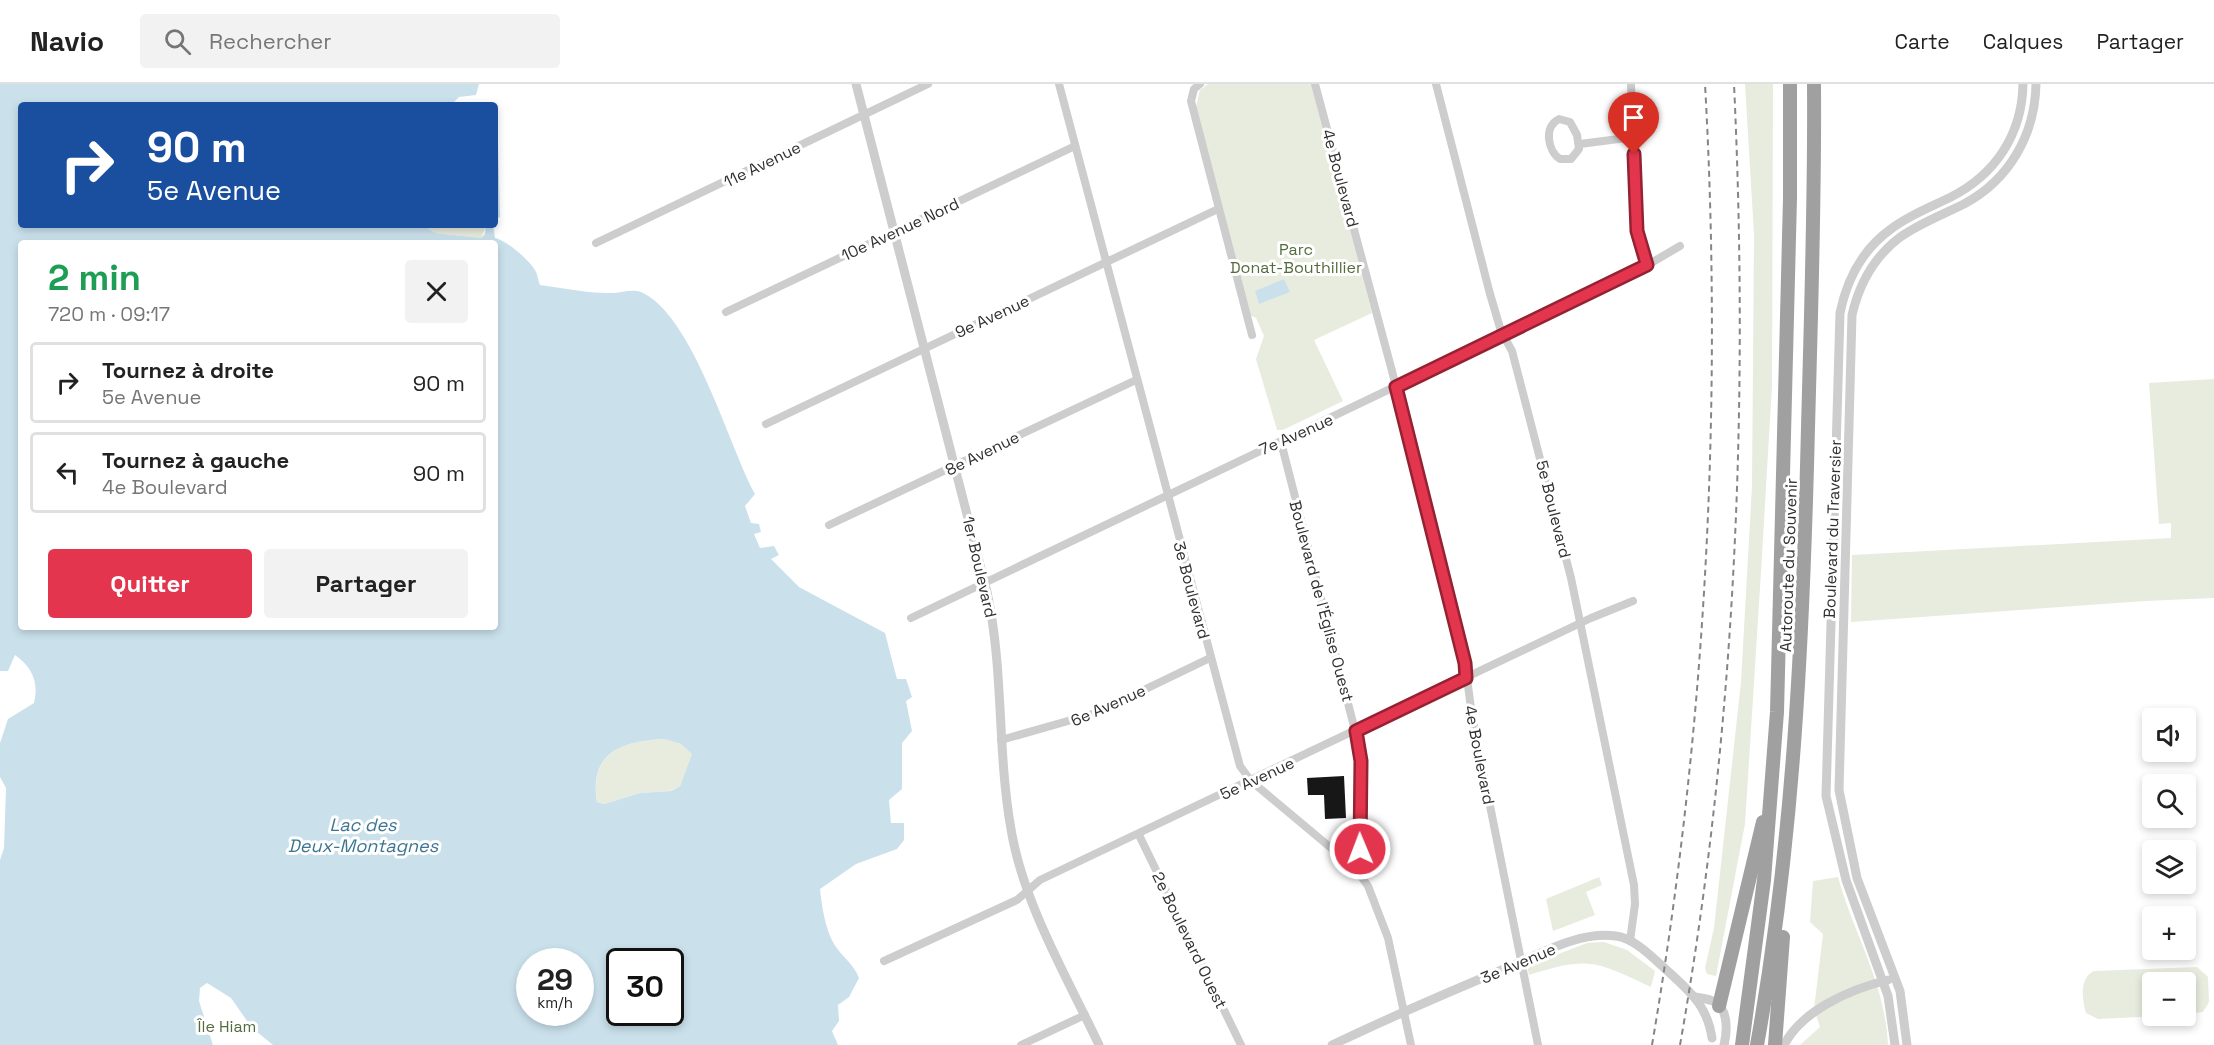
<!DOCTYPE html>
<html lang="fr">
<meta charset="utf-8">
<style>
body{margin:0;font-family:"Space Grotesk",sans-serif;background:#f2f2f2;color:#222;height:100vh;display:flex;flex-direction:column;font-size:22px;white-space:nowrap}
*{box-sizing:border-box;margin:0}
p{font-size:20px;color:#767676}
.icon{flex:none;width:33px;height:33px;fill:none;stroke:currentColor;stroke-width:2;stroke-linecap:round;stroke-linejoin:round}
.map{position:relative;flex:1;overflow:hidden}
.details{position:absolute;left:18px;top:156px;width:480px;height:390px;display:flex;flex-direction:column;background:#fff;border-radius:6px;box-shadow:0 3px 9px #0003}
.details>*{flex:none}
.guide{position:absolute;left:18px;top:18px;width:480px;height:126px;border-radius:6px;box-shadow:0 3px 9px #0003;background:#1a4fa0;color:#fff;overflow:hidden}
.controls{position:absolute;left:2142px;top:624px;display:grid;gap:12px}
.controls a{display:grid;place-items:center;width:54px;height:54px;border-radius:6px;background:#fff;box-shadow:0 3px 9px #0003;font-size:30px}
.speed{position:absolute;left:516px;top:864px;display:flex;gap:12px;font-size:30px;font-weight:700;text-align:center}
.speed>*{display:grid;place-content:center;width:78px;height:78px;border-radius:50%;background:#fff;box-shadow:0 3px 9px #0003;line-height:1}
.speed small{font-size:15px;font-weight:400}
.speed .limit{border:3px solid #111;border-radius:9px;background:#fff;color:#111}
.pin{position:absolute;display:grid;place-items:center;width:51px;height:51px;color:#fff;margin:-62px -26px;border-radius:50% 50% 50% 0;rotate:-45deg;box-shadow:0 0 6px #0007}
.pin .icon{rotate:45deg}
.me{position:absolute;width:66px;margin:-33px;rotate:359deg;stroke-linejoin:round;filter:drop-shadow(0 0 4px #0008)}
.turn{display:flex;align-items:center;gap:21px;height:126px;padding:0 30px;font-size:27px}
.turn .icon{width:78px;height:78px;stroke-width:2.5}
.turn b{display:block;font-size:42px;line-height:51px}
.round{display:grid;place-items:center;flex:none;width:63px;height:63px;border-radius:6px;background:#f2f2f2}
.overview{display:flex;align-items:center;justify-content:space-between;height:102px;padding:0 30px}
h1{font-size:36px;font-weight:600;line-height:45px;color:#1e9e55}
.primary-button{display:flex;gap:12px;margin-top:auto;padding:12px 30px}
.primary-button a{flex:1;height:69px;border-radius:6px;background:#e3354d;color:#fff;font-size:24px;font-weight:600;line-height:69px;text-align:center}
.primary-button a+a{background:#f2f2f2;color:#222}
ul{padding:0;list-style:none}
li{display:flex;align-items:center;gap:18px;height:81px;margin:0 12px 9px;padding:0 18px;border:3px solid #e0e0e0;border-radius:6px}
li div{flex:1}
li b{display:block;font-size:22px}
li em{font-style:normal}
header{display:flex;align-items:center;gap:36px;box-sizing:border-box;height:84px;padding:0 30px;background:#fff;border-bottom:2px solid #e0e0e0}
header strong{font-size:28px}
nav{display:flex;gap:33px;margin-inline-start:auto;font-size:21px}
.search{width:420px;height:54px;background:#f2f2f2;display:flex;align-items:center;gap:15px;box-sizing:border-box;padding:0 21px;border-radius:6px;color:#767676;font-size:22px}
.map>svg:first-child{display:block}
</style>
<header>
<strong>Navio</strong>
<div class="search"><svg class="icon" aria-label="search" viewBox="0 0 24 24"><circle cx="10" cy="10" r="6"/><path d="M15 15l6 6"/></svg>Rechercher</div>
<nav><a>Carte</a><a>Calques</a><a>Partager</a></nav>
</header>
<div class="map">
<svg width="2214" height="961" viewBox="0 0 2214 961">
<rect width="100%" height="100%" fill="#fff"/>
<g fill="#e7ecde">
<path d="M 1208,0 L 1312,0 L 1372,229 L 1314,256 L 1343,317 L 1283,346 L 1277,346 L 1256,275 L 1264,252 L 1256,234 L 1250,231 L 1196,23 L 1200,6 Z"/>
<path d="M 1745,0 L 1773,0 L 1772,302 L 1761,488 L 1745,740 L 1716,892 L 1707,890 L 1705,884 L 1714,844 L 1741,598 L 1752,402 L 1754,151 Z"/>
<path d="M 423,141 L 486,141 L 486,142 L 481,154 L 435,149 Z"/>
<path d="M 2214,295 L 2214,514 L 2145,517 L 1851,538 L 1852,471 L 2171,454 L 2171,439 L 2159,440 L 2149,299 Z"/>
<path d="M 664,655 L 681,660 L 693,670 L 680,702 L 670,707 L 640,709 L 604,720 L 597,718 C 590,668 621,657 664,655 Z"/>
<path d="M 1599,793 L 1602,801 L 1586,808 L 1595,831 L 1553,847 L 1546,815 Z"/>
<path d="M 1838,793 C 1854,851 1885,898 1888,961 L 1800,961 L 1820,943 L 1814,925 L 1823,850 L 1810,838 L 1813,797 Z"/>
<path d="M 1604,858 L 1627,866 L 1655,887 L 1651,903 C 1595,877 1589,872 1529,891 L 1527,882 L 1587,859 Z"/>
<path d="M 2197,883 L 2208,893 L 2209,918 L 2203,928 L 2186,930 L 2186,898 L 2152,898 L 2152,932 L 2161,932 L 2098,935 L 2086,929 C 2082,915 2079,894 2094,887 Z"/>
</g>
<g fill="#cae1ec" fill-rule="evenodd">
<path d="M 0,0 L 479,0 L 476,11 L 459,13 L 451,21 L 21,21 L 21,141 L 423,141 L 435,149 L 481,154 L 485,150 L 486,141 L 493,141 L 495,154 C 506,156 531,177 536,188 C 538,192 538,197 540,201 C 564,204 590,210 614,209 C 622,208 633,205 641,208 C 693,231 728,360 755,410 L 745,422 L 751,439 L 759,440 L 761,448 L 754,450 L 760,464 L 774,462 L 779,471 L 771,475 L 799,503 L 885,549 L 897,595 L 906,595 L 912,613 L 906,617 L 912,647 L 902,659 L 902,705 L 889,716 L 891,739 L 904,739 L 904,756 L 897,765 L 856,780 L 820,805 C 822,823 825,844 834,860 C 842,873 853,879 859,894 L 849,913 L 838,921 L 839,937 L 832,947 L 838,961 L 273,961 L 252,944 L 231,914 L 207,899 L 200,904 L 199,917 L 213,961 L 0,961 L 0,776 L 4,764 L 6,704 L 0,693 L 0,659 L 8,635 L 34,619 C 39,598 32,583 15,571 L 8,587 L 0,587 ZM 21,159 L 495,159 L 495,543 L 21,543 ZM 664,655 L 681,660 L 692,670 L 680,702 L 671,707 L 640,709 L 604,720 L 597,718 C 589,668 622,657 664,655 ZM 530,878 L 580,878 L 580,928 L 530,928 ZM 620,878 L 670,878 L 670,928 L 620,928 Z"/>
<path d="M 495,60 L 498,61 L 500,133 L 495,136 Z"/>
<path d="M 1284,195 L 1290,208 L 1259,220 L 1255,207 Z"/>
</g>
<path fill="#171717" d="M 1344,692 L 1346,734 L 1325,735 L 1324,711 L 1308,711 L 1307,694 Z"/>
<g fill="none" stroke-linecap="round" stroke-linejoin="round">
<g stroke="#cdcdcd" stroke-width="8">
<path d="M 1059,0 L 1240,682 L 1251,697 L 1355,784 L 1368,802 L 1388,854 L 1411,961"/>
<path d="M 1200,0 L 1194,5 L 1191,17 L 1252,251"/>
<path d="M 1315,0 L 1392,287 L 1465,579 L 1472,632 L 1538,961"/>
<path d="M 1436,0 L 1490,210 L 1501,247 L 1512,267 L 1571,494 L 1634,801 L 1635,820 L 1630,857"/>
<path d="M 1631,0 L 1636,145 L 1647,181"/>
<path d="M 1559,35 L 1570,38 L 1577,51 L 1579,65 L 1571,75 L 1560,75 C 1548,67 1543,43 1559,35 Z"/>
<path d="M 1580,60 L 1634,53"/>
<path d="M 596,159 L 928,0"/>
<path d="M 726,228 L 1075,62"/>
<path d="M 766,340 L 1218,125"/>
<path d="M 1276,359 L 1283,366 L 1360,666 L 1359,773 L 1355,784"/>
<path d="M 829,441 L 1136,296"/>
<path d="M 911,534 L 1639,186 L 1680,162"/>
<path d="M 1001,656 L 1096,629 L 1210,574"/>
<path d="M 1139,751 L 1241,961"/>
<path d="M 884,877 L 1017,816 L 1040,796 L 1591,534 L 1633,517"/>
<path d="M 1021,961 L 1085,931"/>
</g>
<g stroke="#cdcdcd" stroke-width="9">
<path d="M 856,0 L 987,508 C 1004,586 997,667 1011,745 C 1023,819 1067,893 1099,961"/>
<path d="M 1695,913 C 1701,914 1710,915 1715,918 C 1729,926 1727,949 1724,961"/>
<path d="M 1332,961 C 1389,934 1446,909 1504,885 C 1539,871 1577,847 1616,852 C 1636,854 1657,878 1672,891 C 1693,910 1708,925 1712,954"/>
<path d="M 1784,961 C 1802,926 1851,905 1888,896"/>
<path d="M 1895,961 L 1888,912 L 1846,796 L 1826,712 L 1840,229 C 1847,195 1863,165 1891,145 C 1909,131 1931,123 1951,113 C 1996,90 2022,50 2023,0"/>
<path d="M 1907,961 L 1900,907 L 1857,794 L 1839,706 L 1852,231 C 1859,201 1873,174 1899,154 C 1918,140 1942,131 1964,120 C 2009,96 2035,51 2036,0"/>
</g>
<g stroke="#a0a0a0" stroke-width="14">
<path d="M 1719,922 L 1763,738"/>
<path d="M 1742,961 L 1764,796 L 1777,628 L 1790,114 L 1790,0"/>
<path d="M 1757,961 C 1794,756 1803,551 1808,344 C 1811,229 1815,115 1814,0"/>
<path d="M 1775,961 L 1783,853"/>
</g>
<g stroke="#858585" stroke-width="2" stroke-dasharray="6 4.5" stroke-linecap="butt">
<path d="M 1652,961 C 1706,645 1723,320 1705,0"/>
<path d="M 1680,961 C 1736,645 1749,320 1734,0"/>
</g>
</g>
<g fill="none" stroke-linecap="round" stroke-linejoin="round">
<defs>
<path id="route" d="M 1360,765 L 1361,677 L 1356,647 L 1466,594 L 1465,579 L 1396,303 L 1647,181 L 1637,147 L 1634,70"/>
</defs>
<use href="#route" stroke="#942232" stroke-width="15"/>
<use href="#route" stroke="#e3354d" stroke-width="10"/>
</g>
<g text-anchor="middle" stroke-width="6" stroke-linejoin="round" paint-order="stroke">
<g font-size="16" fill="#303030" stroke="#fff">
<text transform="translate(762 80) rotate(-26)" y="6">11e Avenue</text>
<text transform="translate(1341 94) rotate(75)" y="6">4e Boulevard</text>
<text transform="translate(900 145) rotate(-25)" y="6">10e Avenue Nord</text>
<text transform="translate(992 232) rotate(-25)" y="6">9e Avenue</text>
<text transform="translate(1296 350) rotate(-24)" y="6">7e Avenue</text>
<text transform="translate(982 369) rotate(-26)" y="6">8e Avenue</text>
<text transform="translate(1554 425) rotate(76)" y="6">5e Boulevard</text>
<text transform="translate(1832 445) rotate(-88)" y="6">Boulevard du Traversier</text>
<text transform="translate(1788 481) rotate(-88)" y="6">Autoroute du Souvenir</text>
<text transform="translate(980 483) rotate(77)" y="6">1er Boulevard</text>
<text transform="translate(1192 506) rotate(75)" y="6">3e Boulevard</text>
<text transform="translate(1322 517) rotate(75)" y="6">Boulevard de l'Église Ouest</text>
<text transform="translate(1108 621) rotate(-24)" y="6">6e Avenue</text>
<text transform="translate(1480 671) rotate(79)" y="6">4e Boulevard</text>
<text transform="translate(1257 694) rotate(-25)" y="6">5e Avenue</text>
<text transform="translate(1190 856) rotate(64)" y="6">2e Boulevard Ouest</text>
<text transform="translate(1518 879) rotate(-23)" y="6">3e Avenue</text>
</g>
<g font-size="16" fill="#556b3d" stroke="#fff">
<text x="1296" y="171">Parc<tspan x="1296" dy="18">Donat-Bouthillier</tspan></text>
<text x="227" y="948">Île Hiam</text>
</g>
<g font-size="18" font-style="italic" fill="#3e7691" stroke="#fff">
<text x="363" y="747">Lac des<tspan x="363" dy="21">Deux-Montagnes</tspan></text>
</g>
</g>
</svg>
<div class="controls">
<a><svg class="icon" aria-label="sound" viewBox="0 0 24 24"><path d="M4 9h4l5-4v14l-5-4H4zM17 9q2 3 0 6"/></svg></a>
<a><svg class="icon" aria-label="search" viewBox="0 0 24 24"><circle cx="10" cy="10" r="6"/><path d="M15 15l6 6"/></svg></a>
<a><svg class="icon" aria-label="layers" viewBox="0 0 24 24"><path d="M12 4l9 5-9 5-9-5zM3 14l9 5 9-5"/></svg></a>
<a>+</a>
<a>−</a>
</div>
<div class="speed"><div>29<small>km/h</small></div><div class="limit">30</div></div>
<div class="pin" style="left:1634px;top:70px;background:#d93025"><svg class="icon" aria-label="arrive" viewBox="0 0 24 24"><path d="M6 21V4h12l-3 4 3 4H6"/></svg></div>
<svg class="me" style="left:1360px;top:765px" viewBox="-20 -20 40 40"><circle r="17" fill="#e3354d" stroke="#fff" stroke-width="3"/><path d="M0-11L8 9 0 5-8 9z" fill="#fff"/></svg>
<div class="guide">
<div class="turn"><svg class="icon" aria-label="right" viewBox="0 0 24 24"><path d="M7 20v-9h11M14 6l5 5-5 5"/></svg><div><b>90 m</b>5e Avenue</div></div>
</div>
<section class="details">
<div class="overview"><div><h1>2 min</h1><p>720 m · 09:17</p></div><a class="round"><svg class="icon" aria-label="close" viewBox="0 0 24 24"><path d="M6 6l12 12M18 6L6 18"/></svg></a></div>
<ul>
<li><svg class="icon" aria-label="right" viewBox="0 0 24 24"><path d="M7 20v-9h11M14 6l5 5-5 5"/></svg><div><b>Tournez à droite</b><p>5e Avenue</p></div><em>90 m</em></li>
<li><svg class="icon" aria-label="left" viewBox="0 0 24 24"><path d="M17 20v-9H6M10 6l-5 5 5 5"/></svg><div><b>Tournez à gauche</b><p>4e Boulevard</p></div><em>90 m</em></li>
</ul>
<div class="primary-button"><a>Quitter</a><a>Partager</a></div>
</section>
</div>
